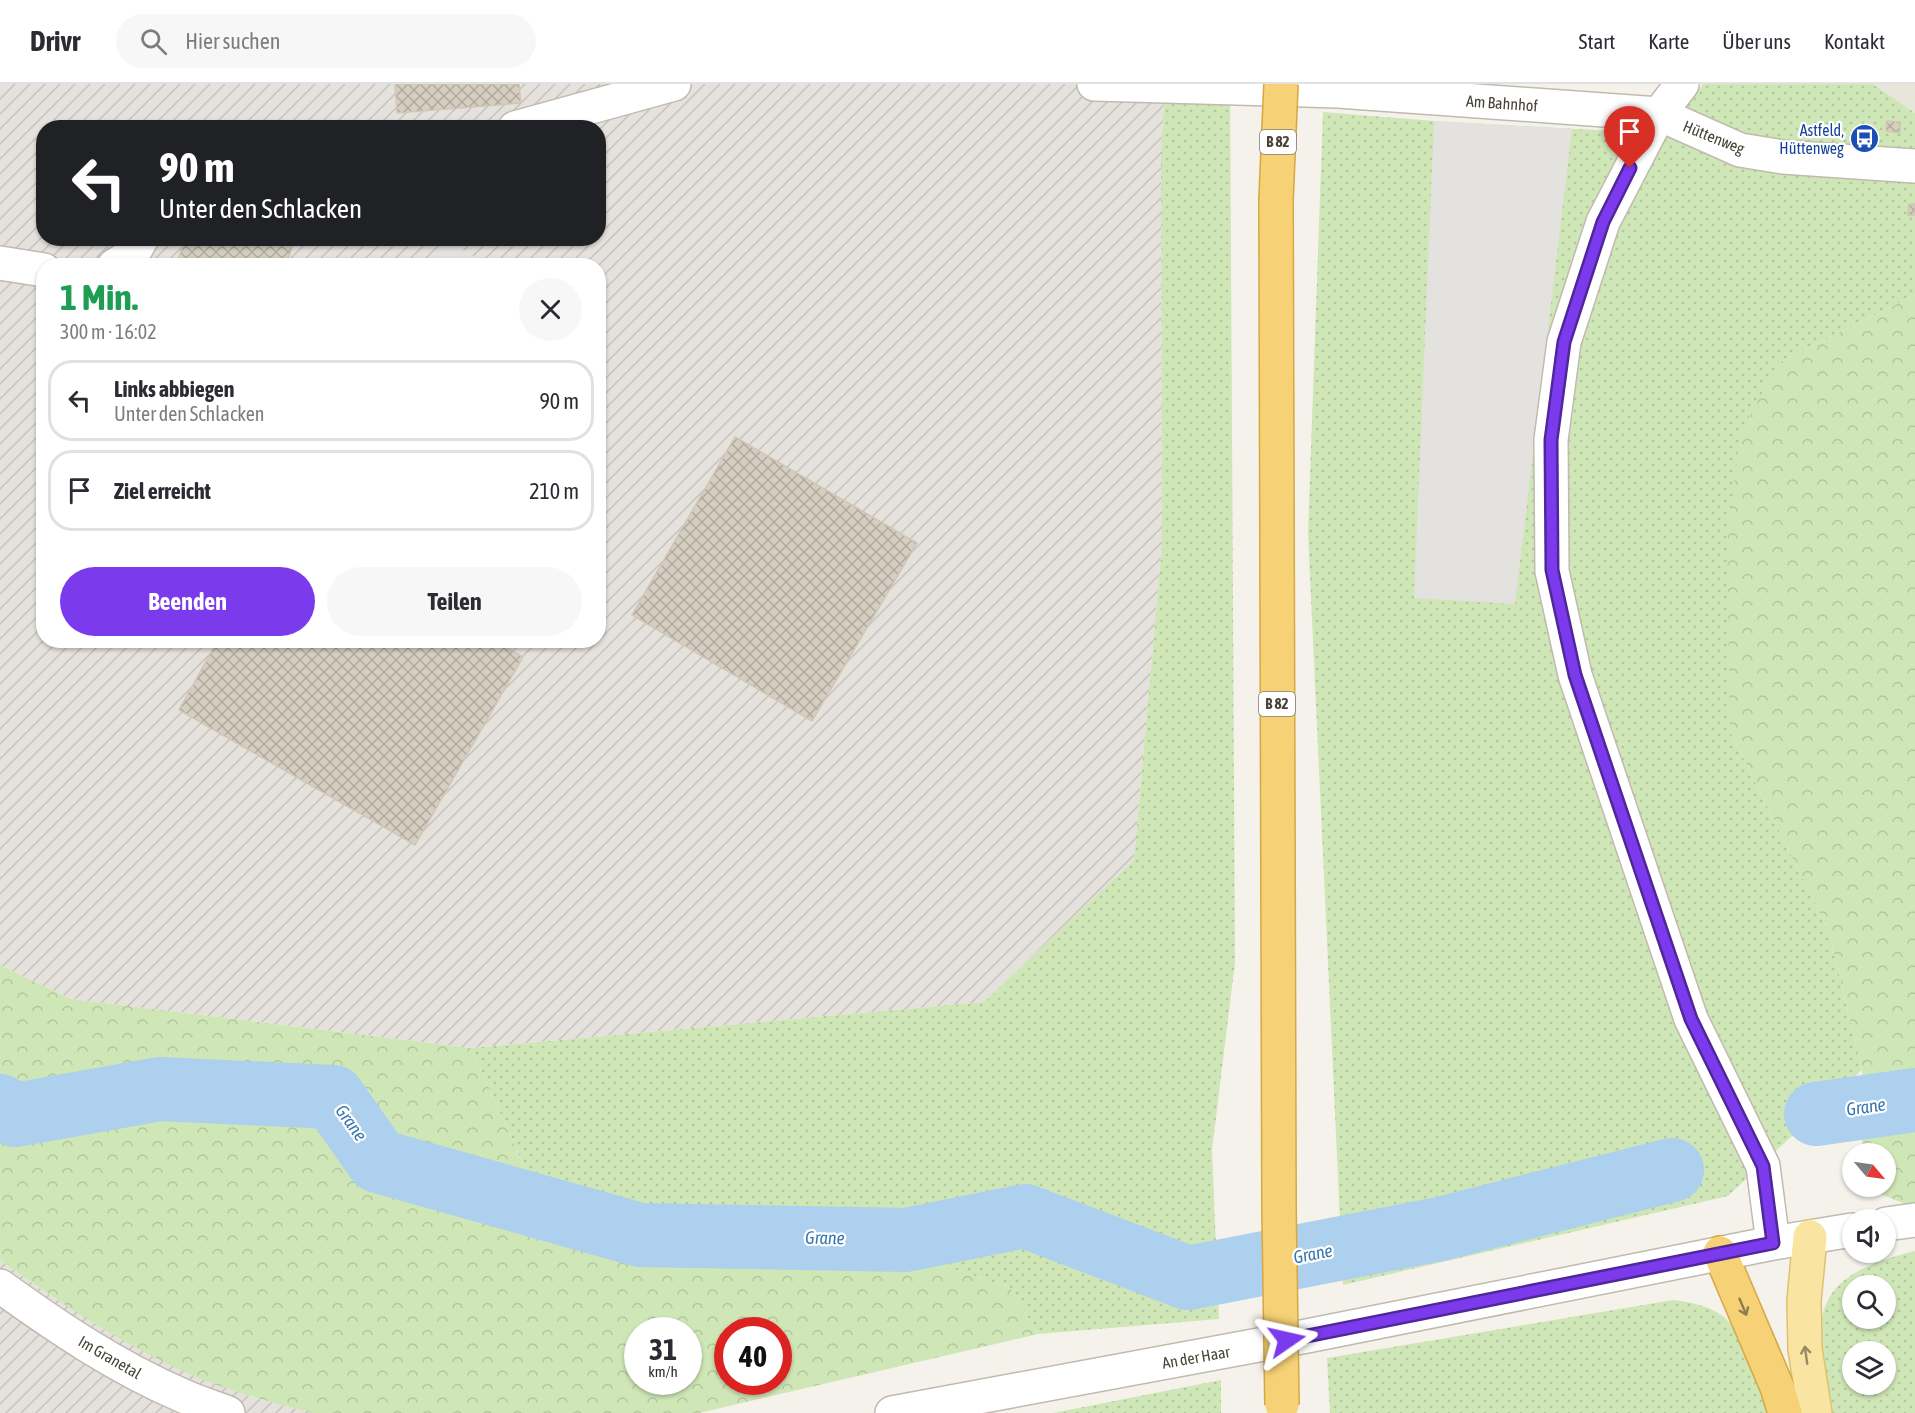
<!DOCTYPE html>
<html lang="de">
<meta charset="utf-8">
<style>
body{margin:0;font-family:"Asap Condensed",sans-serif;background:#f7f7f7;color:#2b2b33;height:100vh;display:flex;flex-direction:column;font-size:22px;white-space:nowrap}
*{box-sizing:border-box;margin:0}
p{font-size:20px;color:#7c7c81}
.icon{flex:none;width:33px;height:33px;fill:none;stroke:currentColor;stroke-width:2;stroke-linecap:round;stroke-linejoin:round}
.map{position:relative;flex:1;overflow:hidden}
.side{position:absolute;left:36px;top:174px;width:570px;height:390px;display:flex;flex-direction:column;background:#fff;border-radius:24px;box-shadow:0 2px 4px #0004}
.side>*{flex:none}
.banner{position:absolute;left:36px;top:36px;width:570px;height:126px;border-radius:24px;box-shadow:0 2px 4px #0004;background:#202124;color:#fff;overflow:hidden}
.needle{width:39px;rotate:119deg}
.tools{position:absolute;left:1842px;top:1059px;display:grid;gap:12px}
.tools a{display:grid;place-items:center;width:54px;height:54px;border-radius:50%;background:#fff;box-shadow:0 2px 4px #0004;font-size:30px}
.speed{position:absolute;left:624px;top:1233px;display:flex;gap:12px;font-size:30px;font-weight:700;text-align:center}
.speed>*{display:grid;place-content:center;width:78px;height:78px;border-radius:50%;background:#fff;box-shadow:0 2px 4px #0004;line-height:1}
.speed small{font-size:15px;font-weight:400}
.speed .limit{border:9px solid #d22;background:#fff;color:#111}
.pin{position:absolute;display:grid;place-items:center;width:51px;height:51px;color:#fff;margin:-62px -26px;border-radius:50% 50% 50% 0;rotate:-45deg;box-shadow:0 0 6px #0007}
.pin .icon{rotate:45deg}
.me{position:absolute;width:66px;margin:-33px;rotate:79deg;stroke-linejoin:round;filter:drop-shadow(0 0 4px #0008)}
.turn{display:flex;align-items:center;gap:21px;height:126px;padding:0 24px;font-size:27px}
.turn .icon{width:78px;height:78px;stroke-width:2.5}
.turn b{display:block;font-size:42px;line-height:51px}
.round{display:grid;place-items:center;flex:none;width:63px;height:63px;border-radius:32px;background:#f7f7f7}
.overview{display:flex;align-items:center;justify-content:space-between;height:102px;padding:0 24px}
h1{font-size:36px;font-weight:700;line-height:45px;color:#1e9e55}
.cta{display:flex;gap:12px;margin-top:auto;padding:12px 24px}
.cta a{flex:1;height:69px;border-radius:36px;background:#7c3aed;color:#fff;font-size:24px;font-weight:700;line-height:69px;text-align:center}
.cta a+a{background:#f7f7f7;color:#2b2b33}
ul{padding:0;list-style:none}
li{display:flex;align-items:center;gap:18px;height:81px;margin:0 12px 9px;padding:0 12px;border:3px solid #e1e1e2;border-radius:24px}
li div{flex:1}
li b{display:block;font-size:22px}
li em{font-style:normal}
header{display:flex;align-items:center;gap:36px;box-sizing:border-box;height:84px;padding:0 30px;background:#fff;border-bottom:2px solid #e1e1e2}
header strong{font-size:28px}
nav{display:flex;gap:33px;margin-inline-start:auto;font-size:21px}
.search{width:420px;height:54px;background:#f7f7f7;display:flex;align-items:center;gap:15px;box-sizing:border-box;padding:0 21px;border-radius:33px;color:#7c7c81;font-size:22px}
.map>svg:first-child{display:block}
</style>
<header>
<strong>Drivr</strong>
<div class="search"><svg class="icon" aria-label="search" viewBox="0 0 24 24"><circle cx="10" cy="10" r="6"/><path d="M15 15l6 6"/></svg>Hier suchen</div>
<nav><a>Start</a><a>Karte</a><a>Über uns</a><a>Kontakt</a></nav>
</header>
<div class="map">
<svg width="1915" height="1329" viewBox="0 0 1915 1329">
<defs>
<pattern id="industrial-furrows" width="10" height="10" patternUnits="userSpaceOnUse" patternTransform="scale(1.5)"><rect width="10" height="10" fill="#e5e1dd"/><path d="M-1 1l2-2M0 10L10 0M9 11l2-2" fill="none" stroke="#c6c2be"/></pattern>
<pattern id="grass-dots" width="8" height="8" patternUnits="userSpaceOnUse" patternTransform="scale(1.5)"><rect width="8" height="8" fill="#cfe6b7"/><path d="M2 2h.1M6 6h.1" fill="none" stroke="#b3c69e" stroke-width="1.8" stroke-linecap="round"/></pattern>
<pattern id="forest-crowns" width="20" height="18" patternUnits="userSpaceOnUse" patternTransform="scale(1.5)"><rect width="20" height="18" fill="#cfe6b7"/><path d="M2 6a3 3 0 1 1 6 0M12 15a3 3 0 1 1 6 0" fill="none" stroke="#b3c69e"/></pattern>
<pattern id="building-cross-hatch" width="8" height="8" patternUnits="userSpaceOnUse" patternTransform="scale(1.5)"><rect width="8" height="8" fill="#d6cfc1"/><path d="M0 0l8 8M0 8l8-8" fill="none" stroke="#b0aa9e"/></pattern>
</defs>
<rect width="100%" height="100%" fill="#f5f2ec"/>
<path fill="#e8e5da" d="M 1873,0 L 1915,0 L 1915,29 Z"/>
<g fill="url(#industrial-furrows)" fill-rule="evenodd">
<path d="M 0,0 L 1165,0 L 1161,69 L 1162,460 L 1134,776 L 984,918 L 471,964 L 71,915 L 0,881 ZM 44,44 L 598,44 L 598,154 L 44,154 ZM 44,182 L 598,182 L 598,556 L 44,556 Z"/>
<path d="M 0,1176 L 54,1214 L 251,1313 L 313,1329 L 0,1329 Z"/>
</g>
<g fill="url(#grass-dots)" fill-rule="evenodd">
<path d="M 1165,0 L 1230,0 L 1235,878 L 1212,1066 L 1219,1235 L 1038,1250 L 1010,1204 L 900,1167 L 541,1120 L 471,964 L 984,918 L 1134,776 L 1162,460 L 1161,69 Z"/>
<path d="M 1703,0 L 1873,0 L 1915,29 L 1915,211 L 1778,279 L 1730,647 L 1829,848 L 1862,986 L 1728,1112 L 1343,1201 L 1308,449 L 1323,28 L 1434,37 L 1666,50 Z"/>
<path d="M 1915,1167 L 1915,1329 L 1828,1329 C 1815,1232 1805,1194 1915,1167 ZM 1852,1202 L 1886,1202 L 1886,1234 L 1852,1234 ZM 1852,1268 L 1886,1268 L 1886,1300 L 1852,1300 Z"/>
<path d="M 1673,1216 C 1691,1218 1711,1222 1725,1234 C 1745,1252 1761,1303 1772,1329 L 1330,1329 L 1327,1274 Z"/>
<path d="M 1221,1296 L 1221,1329 L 1053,1329 Z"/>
</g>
<g fill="url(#forest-crowns)" fill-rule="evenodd">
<path d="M 1915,211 L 1915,1124 L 1863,1103 L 1886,1102 L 1886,1070 L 1862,1069 L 1862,986 L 1829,848 L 1730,647 L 1727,462 L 1740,350 L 1778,279 Z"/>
<path d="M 0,881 L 71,915 L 471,964 L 541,1120 L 900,1167 L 1010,1204 L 1038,1250 L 699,1329 L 313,1329 C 270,1318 227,1307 187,1289 C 120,1259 59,1218 0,1176 ZM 638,1246 L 688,1246 L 688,1298 L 638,1298 ZM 728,1246 L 778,1246 L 778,1298 L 728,1298 Z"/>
</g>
<g fill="#e4e2df">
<path d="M 1434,37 L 1572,45 L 1515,520 L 1414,514 Z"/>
<path d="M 445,156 L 489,181 L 430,181 Z"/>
</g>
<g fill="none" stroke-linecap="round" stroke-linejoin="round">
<g stroke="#acd0ed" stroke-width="64">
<path d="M 0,1022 L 15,1031 L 160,1005 L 333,1013 L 378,1077 L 640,1151 L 906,1156 L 1025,1132 L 1188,1194 L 1440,1145 L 1672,1086"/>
<path d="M 1816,1030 L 1915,1016"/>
</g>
</g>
<g fill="url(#building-cross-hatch)" stroke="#d0c7b5" stroke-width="1.5">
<path d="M 395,0 L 519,0 L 521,19 L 397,29 Z"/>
<path d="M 1887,37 L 1900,38 L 1900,49 L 1886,47 Z"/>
<path d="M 1909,120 L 1915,120 L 1915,131 L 1908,131 Z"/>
<path d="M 185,154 L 295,154 L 286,182 L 176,182 Z"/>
<path d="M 735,353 L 917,459 L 812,637 L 632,531 Z"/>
<path d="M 218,556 L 495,556 L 523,573 L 415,761 L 179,626 Z"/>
</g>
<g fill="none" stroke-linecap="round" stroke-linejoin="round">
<defs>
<g id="minor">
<path d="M 1094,0 L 1338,7 L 1659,30 L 1740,66 L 1783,73 L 1915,82"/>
<path d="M 1682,0 L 1659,30 L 1603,138 L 1564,258 L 1551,356 L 1552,487 L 1575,591 L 1691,935 L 1763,1082 L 1773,1159"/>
<path d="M 515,44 L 674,0"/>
<path d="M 0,179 L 44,186"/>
<path d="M 114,182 L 133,170 L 142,154"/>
<path d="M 1886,1140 L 1915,1136"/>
<path d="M 0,1202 C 57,1243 116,1283 181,1311 C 196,1318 213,1323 228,1329"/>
<path d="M 892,1329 L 1307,1252 L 1773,1159 L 1852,1146"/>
</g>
<path id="major" d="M 1810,1153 L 1804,1217 L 1805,1265 L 1815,1329"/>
<g id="highway">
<path d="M 1276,116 L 1279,1125"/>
<path d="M 1720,1169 L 1777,1303 L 1785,1329"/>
</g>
</defs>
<use href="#minor" stroke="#c0bbae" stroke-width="36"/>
<use href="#major" stroke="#dec270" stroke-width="36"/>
<use href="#highway" stroke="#d5a745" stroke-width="36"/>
<use href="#minor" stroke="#fff" stroke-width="33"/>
<use href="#major" stroke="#f9e4a1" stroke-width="33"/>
<use href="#highway" stroke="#f6d175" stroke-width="33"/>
<defs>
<g id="highway-bridge">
<path d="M 1276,116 L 1281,0"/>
<path d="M 1279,1125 L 1282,1321"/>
</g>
</defs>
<use href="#highway-bridge" stroke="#d5a745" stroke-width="36" stroke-linecap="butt"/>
<use href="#highway-bridge" stroke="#f6d175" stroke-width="33"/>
</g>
<defs><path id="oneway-shaft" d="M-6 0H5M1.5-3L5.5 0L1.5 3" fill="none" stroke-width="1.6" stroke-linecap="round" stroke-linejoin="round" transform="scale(1.5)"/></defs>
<use stroke="#8e7c51" href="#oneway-shaft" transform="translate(1743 1223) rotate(67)"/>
<use stroke="#988c68" href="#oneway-shaft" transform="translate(1806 1271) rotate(-98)"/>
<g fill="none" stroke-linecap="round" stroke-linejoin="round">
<defs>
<path id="route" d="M 1287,1256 L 1773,1159 L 1763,1082 L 1691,935 L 1575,591 L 1552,486 L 1551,356 L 1564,258 L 1603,138 L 1630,84"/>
</defs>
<use href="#route" stroke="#51269a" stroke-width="15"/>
<use href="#route" stroke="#7c3aed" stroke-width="10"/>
</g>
<defs>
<symbol id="bus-disc" viewBox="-11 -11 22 22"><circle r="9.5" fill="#1a4fb4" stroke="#fff"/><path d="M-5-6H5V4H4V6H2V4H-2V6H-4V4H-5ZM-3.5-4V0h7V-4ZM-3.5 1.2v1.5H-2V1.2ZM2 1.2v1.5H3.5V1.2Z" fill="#fff"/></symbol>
</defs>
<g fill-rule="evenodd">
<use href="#bus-disc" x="1848" y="38" width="33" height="33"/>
</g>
<g text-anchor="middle" stroke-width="4.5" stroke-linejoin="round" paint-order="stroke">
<g fill="#fff" stroke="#807c74" stroke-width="1.5">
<rect x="1260" y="46" width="36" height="24" rx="4.5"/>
<rect x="1259" y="608" width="36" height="24" rx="4.5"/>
</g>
<g font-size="15" font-weight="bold" fill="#494439">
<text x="1278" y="63">B 82</text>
<text x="1277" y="625">B 82</text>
</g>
<g font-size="16" fill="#494439" stroke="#fff">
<text transform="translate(1502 19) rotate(4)" y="6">Am Bahnhof</text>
<text transform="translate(1714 53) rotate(22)" y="6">Hüttenweg</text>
<text transform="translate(110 1273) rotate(30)" y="6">Im Granetal</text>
<text transform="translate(1196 1273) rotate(-10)" y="6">An der Haar</text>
</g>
<g font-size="16" fill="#164399" stroke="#fff" text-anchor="end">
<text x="1844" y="52">Astfeld,<tspan x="1844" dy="18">Hüttenweg</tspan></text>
</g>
<g font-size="18" font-style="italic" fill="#3777b0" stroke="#fff">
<text transform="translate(1866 1023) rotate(-8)" y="6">Grane</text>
<text transform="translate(351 1039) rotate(54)" y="6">Grane</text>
<text transform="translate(825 1154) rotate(1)" y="6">Grane</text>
<text transform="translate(1313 1170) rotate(-11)" y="6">Grane</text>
</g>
</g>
</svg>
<div class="tools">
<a><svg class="needle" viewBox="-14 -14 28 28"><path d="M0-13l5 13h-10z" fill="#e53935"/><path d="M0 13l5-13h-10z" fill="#7c7c81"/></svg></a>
<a><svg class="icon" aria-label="sound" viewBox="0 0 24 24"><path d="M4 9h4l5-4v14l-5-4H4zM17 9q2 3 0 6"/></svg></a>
<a><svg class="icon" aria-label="search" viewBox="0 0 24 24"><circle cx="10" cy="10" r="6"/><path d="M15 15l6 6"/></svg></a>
<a><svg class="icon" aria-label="layers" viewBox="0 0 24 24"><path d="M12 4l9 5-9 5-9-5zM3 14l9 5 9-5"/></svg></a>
</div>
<div class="speed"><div>31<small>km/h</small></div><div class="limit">40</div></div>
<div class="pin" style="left:1630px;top:84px;background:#d93025"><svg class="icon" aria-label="arrive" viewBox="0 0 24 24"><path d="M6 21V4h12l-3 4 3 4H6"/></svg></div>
<svg class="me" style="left:1287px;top:1256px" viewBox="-20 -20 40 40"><path d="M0-17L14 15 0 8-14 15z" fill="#7c3aed" stroke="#fff" stroke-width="4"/></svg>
<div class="banner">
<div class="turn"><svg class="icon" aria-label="left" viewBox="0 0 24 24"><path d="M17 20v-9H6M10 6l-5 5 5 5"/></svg><div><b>90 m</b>Unter den Schlacken</div></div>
</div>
<section class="side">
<div class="overview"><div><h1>1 Min.</h1><p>300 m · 16:02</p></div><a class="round"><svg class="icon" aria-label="close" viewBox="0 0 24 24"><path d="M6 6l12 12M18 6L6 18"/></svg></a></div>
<ul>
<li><svg class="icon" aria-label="left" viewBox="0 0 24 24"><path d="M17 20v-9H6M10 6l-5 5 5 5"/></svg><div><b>Links abbiegen</b><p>Unter den Schlacken</p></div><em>90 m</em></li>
<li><svg class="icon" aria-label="arrive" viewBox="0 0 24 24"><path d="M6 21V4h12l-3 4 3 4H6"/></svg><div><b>Ziel erreicht</b></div><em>210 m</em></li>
</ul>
<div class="cta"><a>Beenden</a><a>Teilen</a></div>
</section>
</div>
